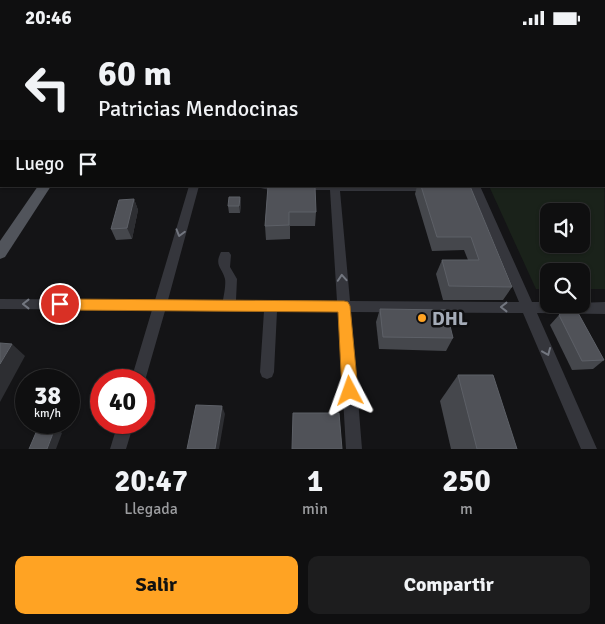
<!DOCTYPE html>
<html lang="es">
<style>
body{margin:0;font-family:Signika,sans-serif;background:#1d1d1e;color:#f1f3f6;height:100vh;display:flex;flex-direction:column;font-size:19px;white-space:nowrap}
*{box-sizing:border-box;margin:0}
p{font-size:16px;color:#9b9c9f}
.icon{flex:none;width:28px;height:28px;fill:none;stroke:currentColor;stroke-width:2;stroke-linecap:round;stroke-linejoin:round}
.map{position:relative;height:414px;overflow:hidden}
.side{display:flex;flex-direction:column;background:#0f0f10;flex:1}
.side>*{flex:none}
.top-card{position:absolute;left:0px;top:0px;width:605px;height:152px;box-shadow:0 1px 4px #0004,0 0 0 1px #2f2f30;background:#0f0f10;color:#f1f3f6;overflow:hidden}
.buttons{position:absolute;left:540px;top:168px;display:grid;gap:10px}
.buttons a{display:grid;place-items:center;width:50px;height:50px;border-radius:10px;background:#0f0f10;box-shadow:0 1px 4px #0004,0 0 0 1px #2f2f30;font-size:25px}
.speed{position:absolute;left:15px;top:334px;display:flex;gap:10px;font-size:25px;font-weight:700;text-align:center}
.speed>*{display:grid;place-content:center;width:65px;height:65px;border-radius:50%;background:#0f0f10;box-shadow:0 1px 4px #0004,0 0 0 1px #2f2f30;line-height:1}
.speed small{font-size:12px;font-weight:400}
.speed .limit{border:8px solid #d22;background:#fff;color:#111}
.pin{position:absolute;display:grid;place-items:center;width:42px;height:42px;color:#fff;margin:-21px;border:2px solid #fff;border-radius:50%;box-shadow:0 1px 5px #0007}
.me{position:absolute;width:55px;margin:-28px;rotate:356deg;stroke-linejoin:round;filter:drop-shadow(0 0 4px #0008)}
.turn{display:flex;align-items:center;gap:18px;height:105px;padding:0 15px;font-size:22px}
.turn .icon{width:65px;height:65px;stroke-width:2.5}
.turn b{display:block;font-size:35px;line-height:42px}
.then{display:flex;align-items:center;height:48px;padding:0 15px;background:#0003;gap:10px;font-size:19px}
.eta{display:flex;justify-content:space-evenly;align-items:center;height:85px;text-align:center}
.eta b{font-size:30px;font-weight:800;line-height:35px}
.button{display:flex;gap:10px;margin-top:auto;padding:10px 15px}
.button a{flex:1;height:58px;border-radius:10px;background:#ffa323;color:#111;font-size:20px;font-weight:800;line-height:58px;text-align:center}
.button a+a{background:#1d1d1e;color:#f1f3f6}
.status{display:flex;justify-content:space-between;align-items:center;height:35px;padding:0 25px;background:#0f0f10;direction:ltr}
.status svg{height:14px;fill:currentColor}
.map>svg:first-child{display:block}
</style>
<div class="status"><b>20:46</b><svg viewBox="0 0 49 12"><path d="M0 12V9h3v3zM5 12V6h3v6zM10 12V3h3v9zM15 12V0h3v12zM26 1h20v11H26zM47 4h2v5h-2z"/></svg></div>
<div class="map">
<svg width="605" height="414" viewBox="0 0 605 414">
<rect width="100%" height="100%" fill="#141416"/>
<path fill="#1a221a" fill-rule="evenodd" d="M 604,81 L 605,254 L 581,254 L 581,236 L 549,236 L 549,254 L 536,254 L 489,151 L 604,151 ZM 581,176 L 581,209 L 549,209 L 549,176 Z"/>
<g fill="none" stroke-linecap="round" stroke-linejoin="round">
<g fill="#35363c" fill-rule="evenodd">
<rect x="234" y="0" width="6" height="1"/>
<rect x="321" y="0" width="6" height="1"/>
<rect x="407" y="0" width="6" height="1"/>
<path d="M 586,0 L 593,0 L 594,1 L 587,1 Z"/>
<rect x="604" y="10" width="1" height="5"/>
<rect x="0" y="19" width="1" height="4"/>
<rect x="0" y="54" width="1" height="4"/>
<rect x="604" y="71" width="1" height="4"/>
<rect x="0" y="81" width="1" height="4"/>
<path d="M 1,94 L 1,100 L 0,101 L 0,95 Z"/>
<rect x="0" y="135" width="1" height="6"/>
<rect x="0" y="145" width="1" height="6"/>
<path d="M 189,151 L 199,151 L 168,265 L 223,265 C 224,259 226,250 225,244 C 222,232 214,231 221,217 L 229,217 L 231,220 L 230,232 L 237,244 L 236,265 L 337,266 L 330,155 L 301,155 L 298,154 L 297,151 L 436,151 L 435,155 L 432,156 L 340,156 L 350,266 L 519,267 L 470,151 L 480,151 L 532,267 L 549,267 L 549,269 L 605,267 L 605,279 L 537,278 L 597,414 L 581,414 L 523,278 L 351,277 L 362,414 L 346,414 L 338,277 L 277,276 L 274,337 L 272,342 L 267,344 L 262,342 L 260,337 L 264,276 L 165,276 L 144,349 L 144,345 L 131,345 L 152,275 L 0,274 L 0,264 L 155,265 Z"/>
<path d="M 257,151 L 287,151 C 280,156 264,156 257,151 Z"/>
<path d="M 118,388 L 134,388 L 126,414 L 110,414 Z"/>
</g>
<g fill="#51545b" fill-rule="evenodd">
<rect x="142" y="0" width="8" height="1"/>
<path d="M 496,0 L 504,0 L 505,1 L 497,1 Z"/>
<path d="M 38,151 L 51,151 L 5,222 L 0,224 L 0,206 Z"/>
</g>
</g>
<g fill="#45474c">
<path d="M 361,0 L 377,0 L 376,1 L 361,1 Z"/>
<rect x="604" y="16" width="1" height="51"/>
<path d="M 268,151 L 316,177 L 315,191 L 290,191 L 290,204 L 266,205 L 265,191 Z"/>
<path d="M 417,151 L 470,151 L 512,252 L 503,265 L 443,265 L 436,239 L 442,225 L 468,225 L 464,215 L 432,216 L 415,159 Z"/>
<path d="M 240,162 L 241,169 L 240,178 L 229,178 L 228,171 Z"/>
<path d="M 134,164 L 138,175 L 132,204 L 116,205 L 111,194 Z"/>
<path d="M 380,274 L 453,303 L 446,316 L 379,314 L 376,287 Z"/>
<path d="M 559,280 L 604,325 L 593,334 L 572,335 L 550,290 Z"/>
<path d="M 458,340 L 517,414 L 451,414 L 440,366 Z"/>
</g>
<g fill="#2d2e32">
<path d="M 240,162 L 241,169 L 240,178 L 239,171 Z"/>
<path d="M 134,164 L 138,175 L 132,204 L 127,193 Z"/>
<path d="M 12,309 L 25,321 L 0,367 L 0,329 Z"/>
<path d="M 222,371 L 225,379 L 219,414 L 215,414 Z"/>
<path d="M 55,393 L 62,398 L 56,414 L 47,414 Z"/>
</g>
<g fill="#505258" stroke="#5d6067">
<path d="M 182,0 L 193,0 L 193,1 L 181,1 Z"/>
<path d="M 208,0 L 222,0 L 222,1 L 209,1 Z"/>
<rect x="604" y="16" width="1" height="38"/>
<path d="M 268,151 L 315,151 L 316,177 L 289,177 L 289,190 L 265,191 Z"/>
<path d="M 421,151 L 470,151 L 512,252 L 449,251 L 442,225 L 479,225 L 471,202 L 437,202 Z"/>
<path d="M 229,162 L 240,162 L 239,171 L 228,171 Z"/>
<path d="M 134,164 L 127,193 L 111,194 L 119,165 Z"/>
<path d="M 380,274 L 446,275 L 453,303 L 383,302 Z"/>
<path d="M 564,276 L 577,276 L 604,325 L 582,326 L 559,280 Z"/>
<path d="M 0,308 L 12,309 L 0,329 Z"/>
<path d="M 458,340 L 493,340 L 517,414 L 477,414 Z"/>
<path d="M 196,370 L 222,371 L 215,414 L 187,414 Z"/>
<path d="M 293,378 L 339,378 L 342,414 L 292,414 Z"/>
<path d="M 38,393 L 55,393 L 47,414 L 29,414 Z"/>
</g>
<defs><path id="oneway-chevron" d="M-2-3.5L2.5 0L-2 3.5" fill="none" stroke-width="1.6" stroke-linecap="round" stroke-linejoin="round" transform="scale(1.25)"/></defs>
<g stroke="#737780">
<use href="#oneway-chevron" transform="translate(180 198) rotate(106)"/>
<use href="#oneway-chevron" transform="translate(342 243) rotate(-94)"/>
<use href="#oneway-chevron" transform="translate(26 269) rotate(-180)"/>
<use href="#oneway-chevron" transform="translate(504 272) rotate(-180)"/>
<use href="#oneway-chevron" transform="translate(547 317) rotate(67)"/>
</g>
<path fill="#ffa323" stroke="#a66a17" d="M 60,264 L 344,266 L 348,267 L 350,271 L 358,356 L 355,361 L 350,364 L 345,361 L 342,356 L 338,277 L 60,275 L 55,273 L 53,269 L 55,265 Z"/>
<circle fill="#ffa323" stroke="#0f0f11" stroke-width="2" cx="422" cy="283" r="5"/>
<g text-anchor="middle" stroke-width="5" stroke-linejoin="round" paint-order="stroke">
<g font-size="19" font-weight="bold" fill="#a5acb8" stroke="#0f0f11" text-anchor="start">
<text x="432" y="290">DHL</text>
</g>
</g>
</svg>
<div class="buttons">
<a><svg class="icon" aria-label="sound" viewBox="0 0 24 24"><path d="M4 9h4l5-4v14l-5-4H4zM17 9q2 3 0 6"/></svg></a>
<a><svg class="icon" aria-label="search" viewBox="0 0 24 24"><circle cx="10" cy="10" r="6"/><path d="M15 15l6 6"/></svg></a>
</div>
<div class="speed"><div>38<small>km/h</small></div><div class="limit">40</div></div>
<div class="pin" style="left:60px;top:269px;background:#d93025"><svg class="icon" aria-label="arrive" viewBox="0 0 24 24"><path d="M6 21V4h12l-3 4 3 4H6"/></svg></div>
<svg class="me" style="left:350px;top:356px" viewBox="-20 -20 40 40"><path d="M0-17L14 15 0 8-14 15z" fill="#ffa323" stroke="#fff" stroke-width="4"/></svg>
<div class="top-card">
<div class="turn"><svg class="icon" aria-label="left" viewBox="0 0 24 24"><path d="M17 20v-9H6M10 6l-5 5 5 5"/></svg><div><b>60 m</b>Patricias Mendocinas</div></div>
<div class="then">Luego<svg class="icon" aria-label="arrive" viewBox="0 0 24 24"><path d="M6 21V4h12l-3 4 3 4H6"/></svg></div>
</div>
</div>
<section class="side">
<div class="eta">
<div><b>20:47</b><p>Llegada</p></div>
<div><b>1</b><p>min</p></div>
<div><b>250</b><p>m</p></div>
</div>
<div class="button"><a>Salir</a><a>Compartir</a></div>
</section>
